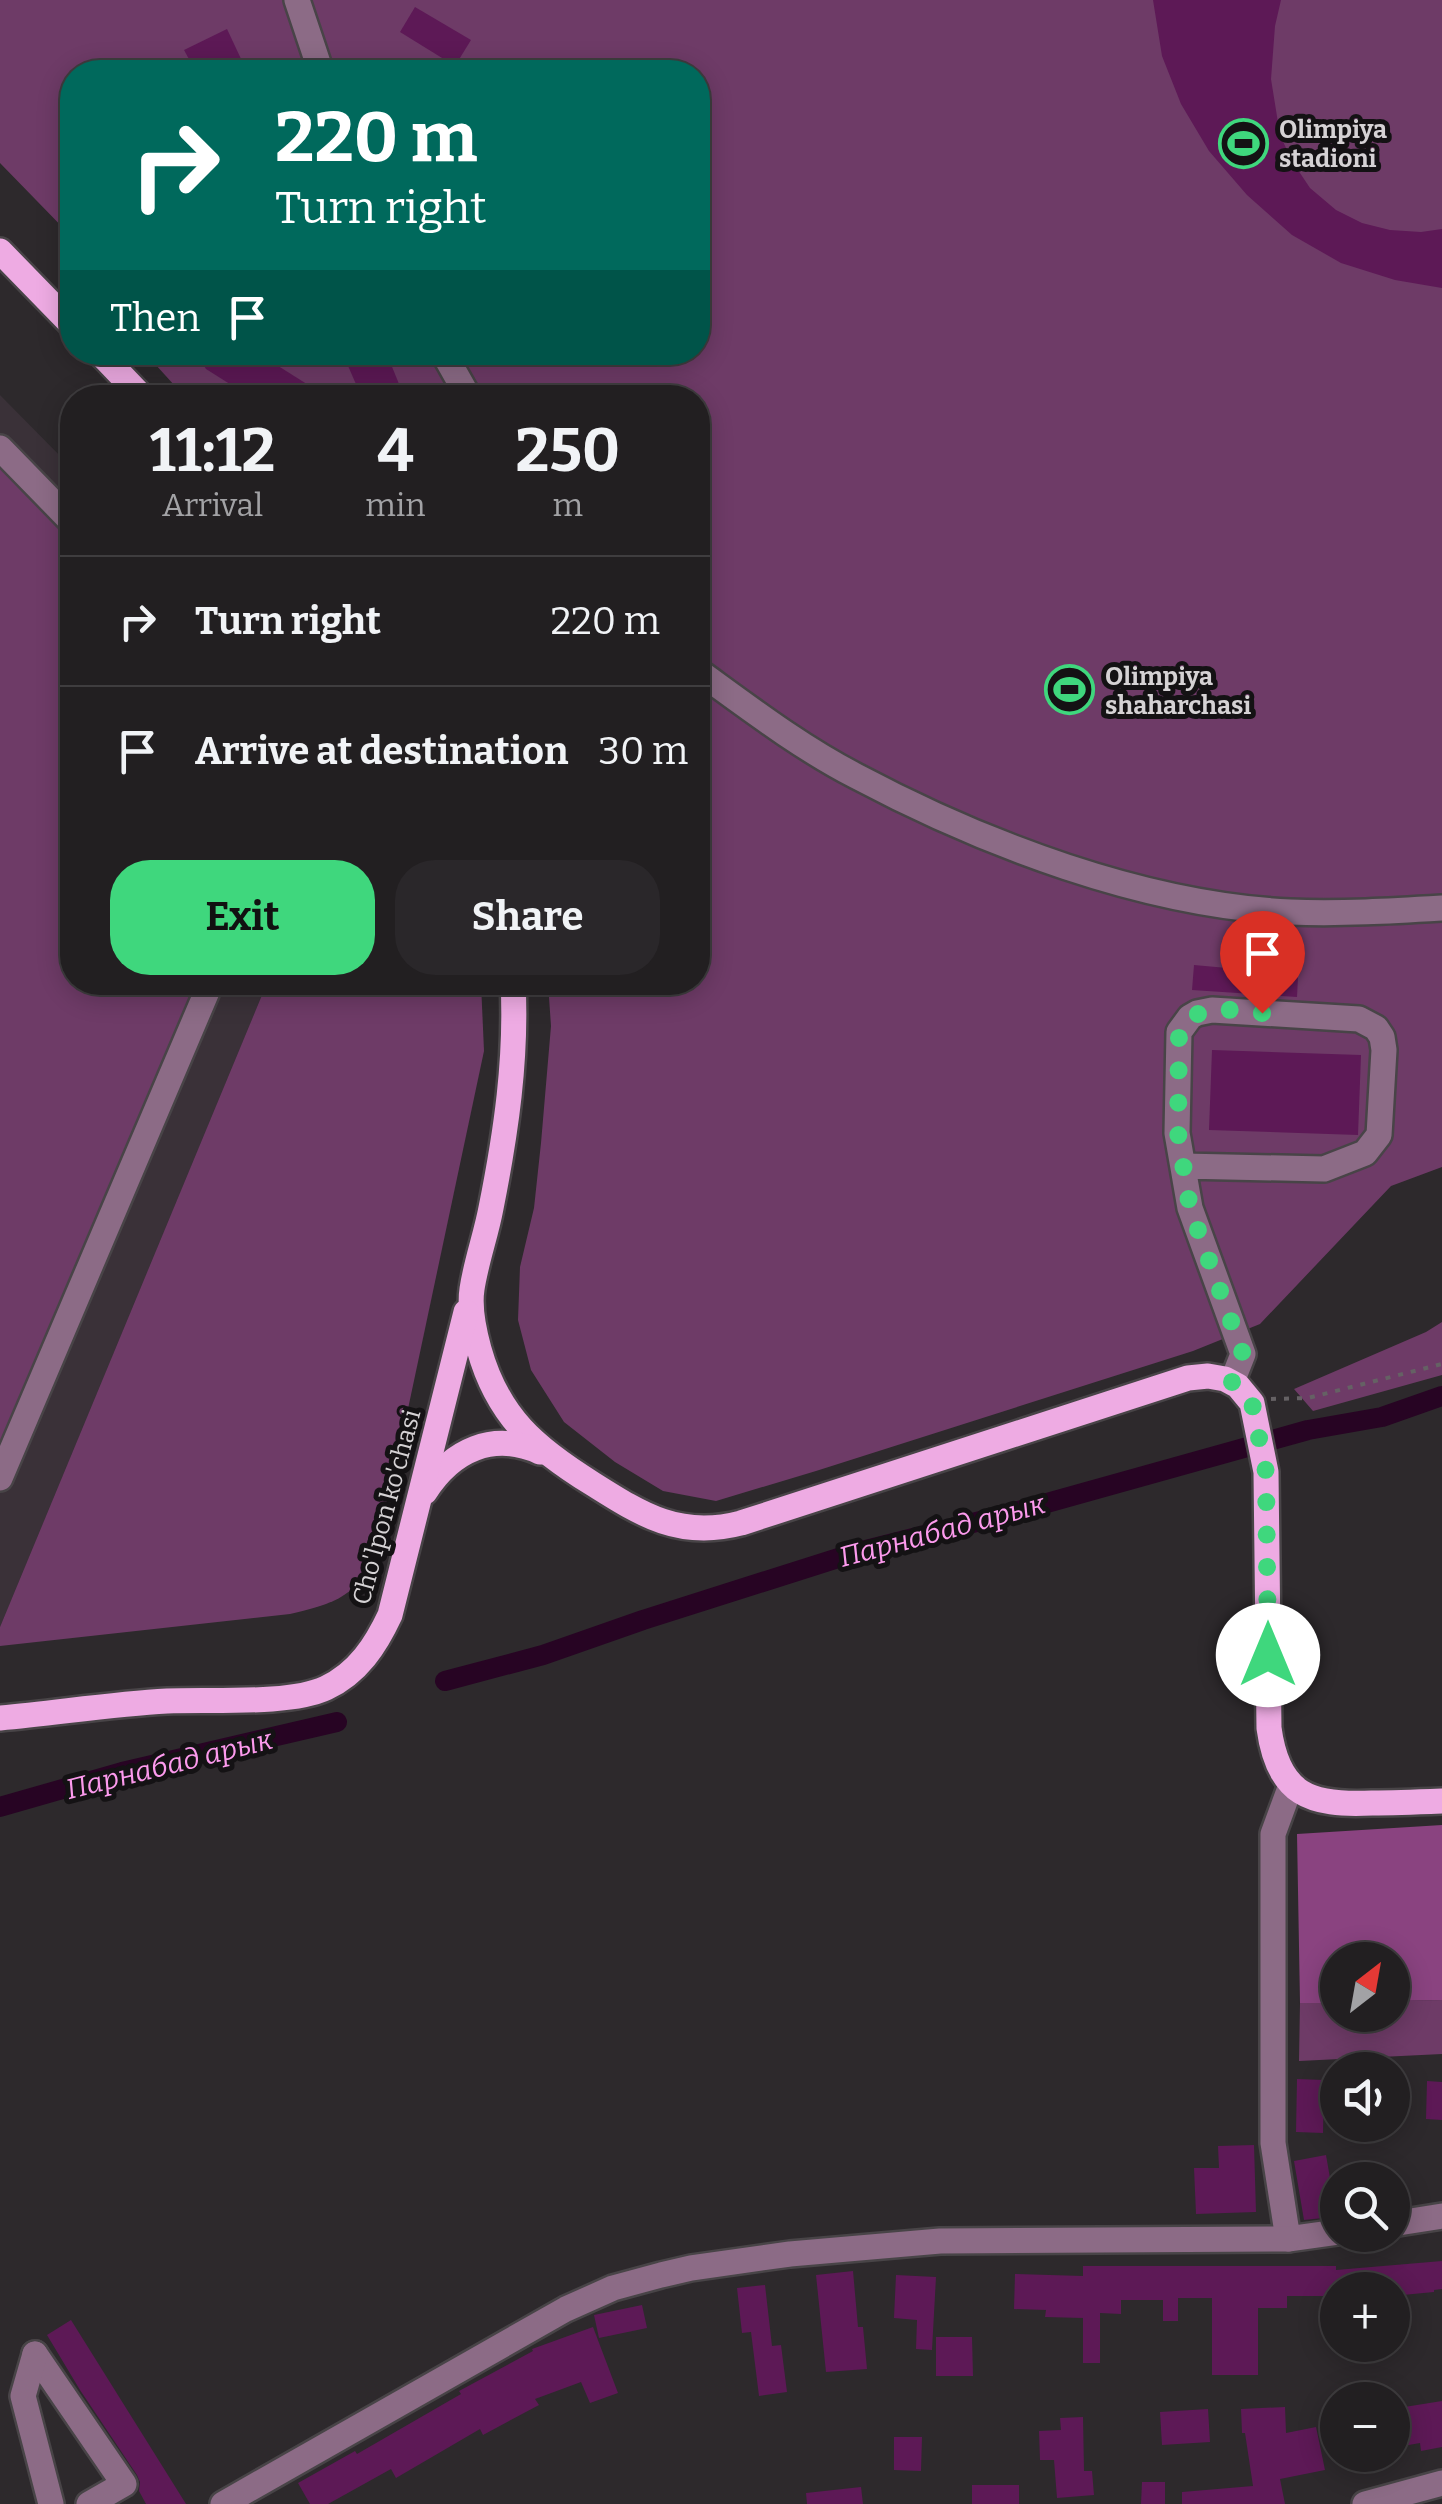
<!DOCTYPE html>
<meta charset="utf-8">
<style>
body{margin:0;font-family:Bitter,serif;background:#2a272a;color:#f1f3f6;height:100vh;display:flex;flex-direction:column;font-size:38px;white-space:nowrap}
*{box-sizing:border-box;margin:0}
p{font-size:32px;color:#a2a2a5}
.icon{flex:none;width:55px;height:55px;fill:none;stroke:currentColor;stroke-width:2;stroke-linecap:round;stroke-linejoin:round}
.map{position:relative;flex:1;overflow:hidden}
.details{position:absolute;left:60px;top:385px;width:650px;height:610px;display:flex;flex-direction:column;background:#221f21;border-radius:40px;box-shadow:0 5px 25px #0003,0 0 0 2px #3f3d3f}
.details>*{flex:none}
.hud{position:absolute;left:60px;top:60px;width:650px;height:305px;border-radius:40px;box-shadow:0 5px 25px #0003,0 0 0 2px #3f3d3f;background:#00695c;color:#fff;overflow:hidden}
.needle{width:65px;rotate:31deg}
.fabs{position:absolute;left:1320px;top:1942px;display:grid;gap:20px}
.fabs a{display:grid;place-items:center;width:90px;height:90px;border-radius:50%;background:#221f21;box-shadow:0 5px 25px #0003,0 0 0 2px #3f3d3f;font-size:50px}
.pin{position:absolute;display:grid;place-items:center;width:85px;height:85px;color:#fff;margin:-102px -42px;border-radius:50% 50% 50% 0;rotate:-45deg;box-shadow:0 0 10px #0007}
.pin .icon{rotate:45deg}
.me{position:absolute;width:110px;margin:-55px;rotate:0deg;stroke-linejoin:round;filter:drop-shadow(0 0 8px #0008)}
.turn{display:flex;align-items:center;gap:35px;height:210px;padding:0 50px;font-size:45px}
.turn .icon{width:130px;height:130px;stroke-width:2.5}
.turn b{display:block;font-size:70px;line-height:85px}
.then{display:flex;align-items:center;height:95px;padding:0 50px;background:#0003;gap:20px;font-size:38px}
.eta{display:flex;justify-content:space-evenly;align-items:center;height:170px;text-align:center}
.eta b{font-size:60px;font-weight:700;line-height:70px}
.button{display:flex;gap:20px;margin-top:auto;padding:20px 50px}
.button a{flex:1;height:115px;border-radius:40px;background:#3fd77d;color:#111;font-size:40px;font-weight:700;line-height:115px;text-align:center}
.button a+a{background:#2a272a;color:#f1f3f6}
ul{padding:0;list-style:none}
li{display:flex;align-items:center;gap:30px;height:130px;padding:0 50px;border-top:2px solid #3f3d3f}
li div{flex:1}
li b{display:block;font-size:38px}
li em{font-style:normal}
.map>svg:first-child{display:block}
</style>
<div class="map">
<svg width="1442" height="2504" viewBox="0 0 1442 2504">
<rect width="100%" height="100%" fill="#2d292c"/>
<path fill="#3a3138" d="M 0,395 L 72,468 L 72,982 L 267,983 L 0,1627 Z"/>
<g fill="#6e3b67">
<path d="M 0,0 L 1442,0 L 1442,1167 L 1391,1186 L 1260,1324 L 1193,1351 L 816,1471 L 716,1501 L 663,1491 L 615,1462 L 564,1422 L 531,1370 L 518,1320 L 520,1267 L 534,1208 L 541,1143 L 551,1026 L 548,983 L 698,982 L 698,398 L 185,397 L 145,353 L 698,352 L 698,72 L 72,72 L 72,237 L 0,163 Z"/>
<path d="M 0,460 L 72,534 L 72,982 L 203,983 L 0,1461 Z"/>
<path d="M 267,983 L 481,983 L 484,1051 L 381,1536 C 359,1593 349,1600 290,1614 L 0,1646 L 0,1627 Z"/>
<path d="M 1442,1322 L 1442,1375 L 1313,1411 L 1294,1389 L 1426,1332 Z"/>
<path d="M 1442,2000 L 1442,2054 L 1299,2061 L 1300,2003 L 1337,2003 L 1338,2015 L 1392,2015 L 1393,2001 Z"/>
</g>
<path fill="#8a4380" d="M 1442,1825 L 1442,2000 L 1393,2001 L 1392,1960 L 1338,1960 L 1337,2003 L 1300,2003 L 1297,1834 Z"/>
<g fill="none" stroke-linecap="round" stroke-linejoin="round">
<g stroke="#270423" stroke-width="20">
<path d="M 445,1681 L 543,1655 L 643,1620 L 854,1553 L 1004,1515 L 1308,1430 L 1382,1417 L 1442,1396"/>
<path d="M 0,1807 L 122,1772 L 337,1722"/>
</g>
</g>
<g fill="#5d1956">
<path d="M 1153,0 L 1281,0 L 1275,26 L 1271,79 L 1280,135 L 1292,161 L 1310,188 L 1336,210 L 1362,223 L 1390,230 L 1421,232 L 1442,229 L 1442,288 L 1395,280 L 1341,263 L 1292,235 L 1247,195 L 1209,151 L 1181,104 L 1162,56 Z"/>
<path d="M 415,7 L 471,40 L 455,66 L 400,32 Z"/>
<path d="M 227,29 L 242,61 L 219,72 L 196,72 L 184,50 Z"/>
<path d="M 202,352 L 256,352 L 329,398 L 252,398 L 206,369 L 203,364 Z"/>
<path d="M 342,352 L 386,352 L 399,384 L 394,398 L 362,398 Z"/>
<path d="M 1194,965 L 1260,971 L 1260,975 L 1298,977 L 1297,997 L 1192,990 Z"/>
<path d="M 1212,1050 L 1361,1055 L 1358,1135 L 1209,1130 Z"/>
<path d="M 1297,2079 L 1324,2080 L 1323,2133 L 1296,2132 Z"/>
<path d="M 1427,2081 L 1442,2082 L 1442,2120 L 1426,2119 Z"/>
<path d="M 1254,2145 L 1256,2212 L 1196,2214 L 1194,2168 L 1219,2168 L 1218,2146 Z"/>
<path d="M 1326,2155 L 1330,2178 L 1338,2177 L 1338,2206 L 1322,2209 L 1323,2218 L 1304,2220 L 1294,2161 Z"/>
<path d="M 1442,2261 L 1442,2289 L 1434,2290 L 1434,2292 L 1392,2296 L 1392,2290 L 1336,2290 L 1336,2296 L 1287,2296 L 1287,2308 L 1258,2308 L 1258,2375 L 1212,2375 L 1212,2298 L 1178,2298 L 1178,2321 L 1163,2321 L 1163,2300 L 1121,2300 L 1121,2314 L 1100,2313 L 1100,2363 L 1083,2363 L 1083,2318 L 1045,2317 L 1046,2310 L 1014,2309 L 1015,2274 L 1083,2276 L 1083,2266 L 1336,2266 L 1336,2270 Z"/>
<path d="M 853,2271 L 858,2327 L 863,2327 L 867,2369 L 826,2372 L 816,2275 Z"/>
<path d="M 896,2275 L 936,2277 L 932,2350 L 916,2349 L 917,2320 L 894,2318 Z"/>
<path d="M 765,2285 L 772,2346 L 781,2345 L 787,2392 L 759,2396 L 751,2332 L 742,2333 L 737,2288 Z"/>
<path d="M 642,2305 L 647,2328 L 599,2338 L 594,2315 Z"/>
<path d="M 71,2320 L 186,2504 L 146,2504 L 139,2491 L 140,2482 L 137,2475 L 80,2390 L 47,2335 Z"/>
<path d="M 593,2327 L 618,2393 L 590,2403 L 581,2382 L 535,2399 L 539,2405 L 483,2435 L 480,2429 L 396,2478 L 391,2469 L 328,2504 L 310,2504 L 298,2483 L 355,2451 L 357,2454 L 461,2394 L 459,2391 L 533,2351 L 532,2349 Z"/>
<path d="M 936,2337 L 972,2337 L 973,2376 L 936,2376 Z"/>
<path d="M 1442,2401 L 1442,2447 L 1421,2451 L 1420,2443 L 1392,2448 L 1392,2409 Z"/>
<path d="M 1285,2407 L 1286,2433 L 1316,2427 L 1325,2470 L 1280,2479 L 1285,2504 L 1182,2504 L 1182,2492 L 1253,2486 L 1245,2433 L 1242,2433 L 1241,2409 Z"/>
<path d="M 1208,2409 L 1210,2442 L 1162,2445 L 1160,2412 Z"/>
<path d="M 1083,2417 L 1084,2471 L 1092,2471 L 1094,2495 L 1057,2498 L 1054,2460 L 1040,2460 L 1039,2431 L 1061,2430 L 1060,2418 Z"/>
<path d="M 894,2437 L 922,2437 L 921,2471 L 894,2470 Z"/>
<path d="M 1142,2482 L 1165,2482 L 1165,2504 L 1141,2504 Z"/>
<rect x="972" y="2485" width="47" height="19"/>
<path d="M 861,2487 L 863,2504 L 807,2504 L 806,2493 Z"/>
</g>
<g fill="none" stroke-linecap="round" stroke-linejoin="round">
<defs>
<g id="minor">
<path d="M 297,0 L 321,72"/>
<path d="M 443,352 L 469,398"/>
<path d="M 0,448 L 72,522"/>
<path d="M 698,671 C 749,708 800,747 856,776 C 984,844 1144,905 1290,912 C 1340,914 1392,911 1442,908"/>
<path d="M 1183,1166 L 1324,1169 L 1365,1153 L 1379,1135 L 1384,1050 L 1382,1037 L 1376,1028 L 1359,1019 L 1212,1010 L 1197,1013 L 1190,1017 L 1179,1032 L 1177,1133 L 1190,1208 L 1243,1354 L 1232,1382"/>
<path d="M 0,1478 L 211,982"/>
<path d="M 1291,1785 L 1273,1834 L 1273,2143 L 1288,2239 L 1338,2232"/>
<path d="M 1392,2224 L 1442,2216"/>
<path d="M 35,2354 L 124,2484 L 89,2504"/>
<path d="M 35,2354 L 23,2396 L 51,2504"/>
<path d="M 223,2504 L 566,2309 L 613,2288 L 661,2275 L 691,2268 L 790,2254 L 940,2241 L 1288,2239"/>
<path d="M 1365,2504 L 1442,2483"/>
</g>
<g id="major">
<path d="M 0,251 L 72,325"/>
<path d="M 99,352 L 143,398"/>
<path d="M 513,982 C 517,1059 506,1133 491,1208 C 486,1235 476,1262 472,1289 C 469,1309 474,1331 479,1349 C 498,1417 535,1448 593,1484 C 642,1515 680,1539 741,1523 L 1188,1378 L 1208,1376 L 1225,1379 L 1238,1386 L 1252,1403 L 1266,1472 L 1269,1728 C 1278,1795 1310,1806 1372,1803 C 1395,1803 1419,1802 1442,1801"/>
<path d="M 425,1492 C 452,1450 493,1431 540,1452"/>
<path d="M 0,1718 C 56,1713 112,1704 167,1701 C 210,1699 290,1705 326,1688 C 358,1673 376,1645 390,1615 L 466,1312"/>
</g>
</defs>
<use href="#minor" stroke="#484447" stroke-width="30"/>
<use href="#major" stroke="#484447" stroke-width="30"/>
<path stroke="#656164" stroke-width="4" stroke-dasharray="5 8" stroke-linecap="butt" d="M 1271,1399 L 1308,1398 L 1442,1364"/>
<use href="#minor" stroke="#8c6b86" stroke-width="25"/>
<use href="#major" stroke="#eeabe3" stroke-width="25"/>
</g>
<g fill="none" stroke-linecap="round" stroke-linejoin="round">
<path stroke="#3fd77d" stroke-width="18" stroke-dasharray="0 32.4" d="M 1262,1013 C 1230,1011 1198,1000 1179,1032 L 1178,1133 L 1190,1208 L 1243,1354 L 1232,1382 L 1252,1403 L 1266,1472 L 1268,1655"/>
</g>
<defs>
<symbol id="stadium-ring" viewBox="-11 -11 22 22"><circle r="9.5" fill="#141214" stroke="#3fd77d" stroke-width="1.5"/><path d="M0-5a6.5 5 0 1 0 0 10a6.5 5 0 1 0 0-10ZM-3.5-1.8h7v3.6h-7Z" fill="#3fd77d"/></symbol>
</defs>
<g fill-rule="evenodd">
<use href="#stadium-ring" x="1216" y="116" width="55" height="55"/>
<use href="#stadium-ring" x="1042" y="662" width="55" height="55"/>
</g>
<g text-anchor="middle" stroke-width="10" stroke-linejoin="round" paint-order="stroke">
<g font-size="25" font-weight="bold" fill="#d5d2d4" stroke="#141214" text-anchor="start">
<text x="1279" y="138">Olimpiya<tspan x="1279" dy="29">stadioni</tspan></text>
<text x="1105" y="685">Olimpiya<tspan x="1105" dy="29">shaharchasi</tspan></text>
</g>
<g font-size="25" fill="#d5d2d4" stroke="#141214">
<text transform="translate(386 1507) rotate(-75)" y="9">Cho'lpon ko'chasi</text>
</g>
<g font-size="28" font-style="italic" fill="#fc9aed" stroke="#141214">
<text transform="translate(942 1530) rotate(-15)" y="10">Парнабад арык</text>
<text transform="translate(169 1764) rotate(-14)" y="10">Парнабад арык</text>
</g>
</g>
</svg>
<div class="fabs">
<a><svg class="needle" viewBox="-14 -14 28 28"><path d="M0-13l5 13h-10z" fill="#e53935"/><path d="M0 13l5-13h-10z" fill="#a2a2a5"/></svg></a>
<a><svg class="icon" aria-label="sound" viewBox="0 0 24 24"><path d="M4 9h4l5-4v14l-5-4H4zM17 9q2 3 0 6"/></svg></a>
<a><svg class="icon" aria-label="search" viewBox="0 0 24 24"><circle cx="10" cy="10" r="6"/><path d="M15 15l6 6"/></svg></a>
<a>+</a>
<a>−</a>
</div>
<div class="pin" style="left:1262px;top:1013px;background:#d93025"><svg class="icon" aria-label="arrive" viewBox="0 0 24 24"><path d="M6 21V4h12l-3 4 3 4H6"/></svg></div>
<svg class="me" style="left:1268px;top:1655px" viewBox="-20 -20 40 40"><circle r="19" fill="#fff"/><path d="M0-13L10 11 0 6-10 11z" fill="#3fd77d"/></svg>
<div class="hud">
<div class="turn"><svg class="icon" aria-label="right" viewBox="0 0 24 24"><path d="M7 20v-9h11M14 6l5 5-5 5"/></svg><div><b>220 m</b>Turn right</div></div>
<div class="then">Then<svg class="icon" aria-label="arrive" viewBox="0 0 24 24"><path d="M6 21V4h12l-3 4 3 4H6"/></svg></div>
</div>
<section class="details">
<div class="eta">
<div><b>11:12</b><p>Arrival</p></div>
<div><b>4</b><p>min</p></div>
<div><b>250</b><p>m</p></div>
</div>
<ul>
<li><svg class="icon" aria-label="right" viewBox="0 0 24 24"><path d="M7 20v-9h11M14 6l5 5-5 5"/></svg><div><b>Turn right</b></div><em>220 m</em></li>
<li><svg class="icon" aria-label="arrive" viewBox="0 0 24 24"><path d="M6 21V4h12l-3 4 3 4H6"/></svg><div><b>Arrive at destination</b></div><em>30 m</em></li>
</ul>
<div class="button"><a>Exit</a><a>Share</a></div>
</section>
</div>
